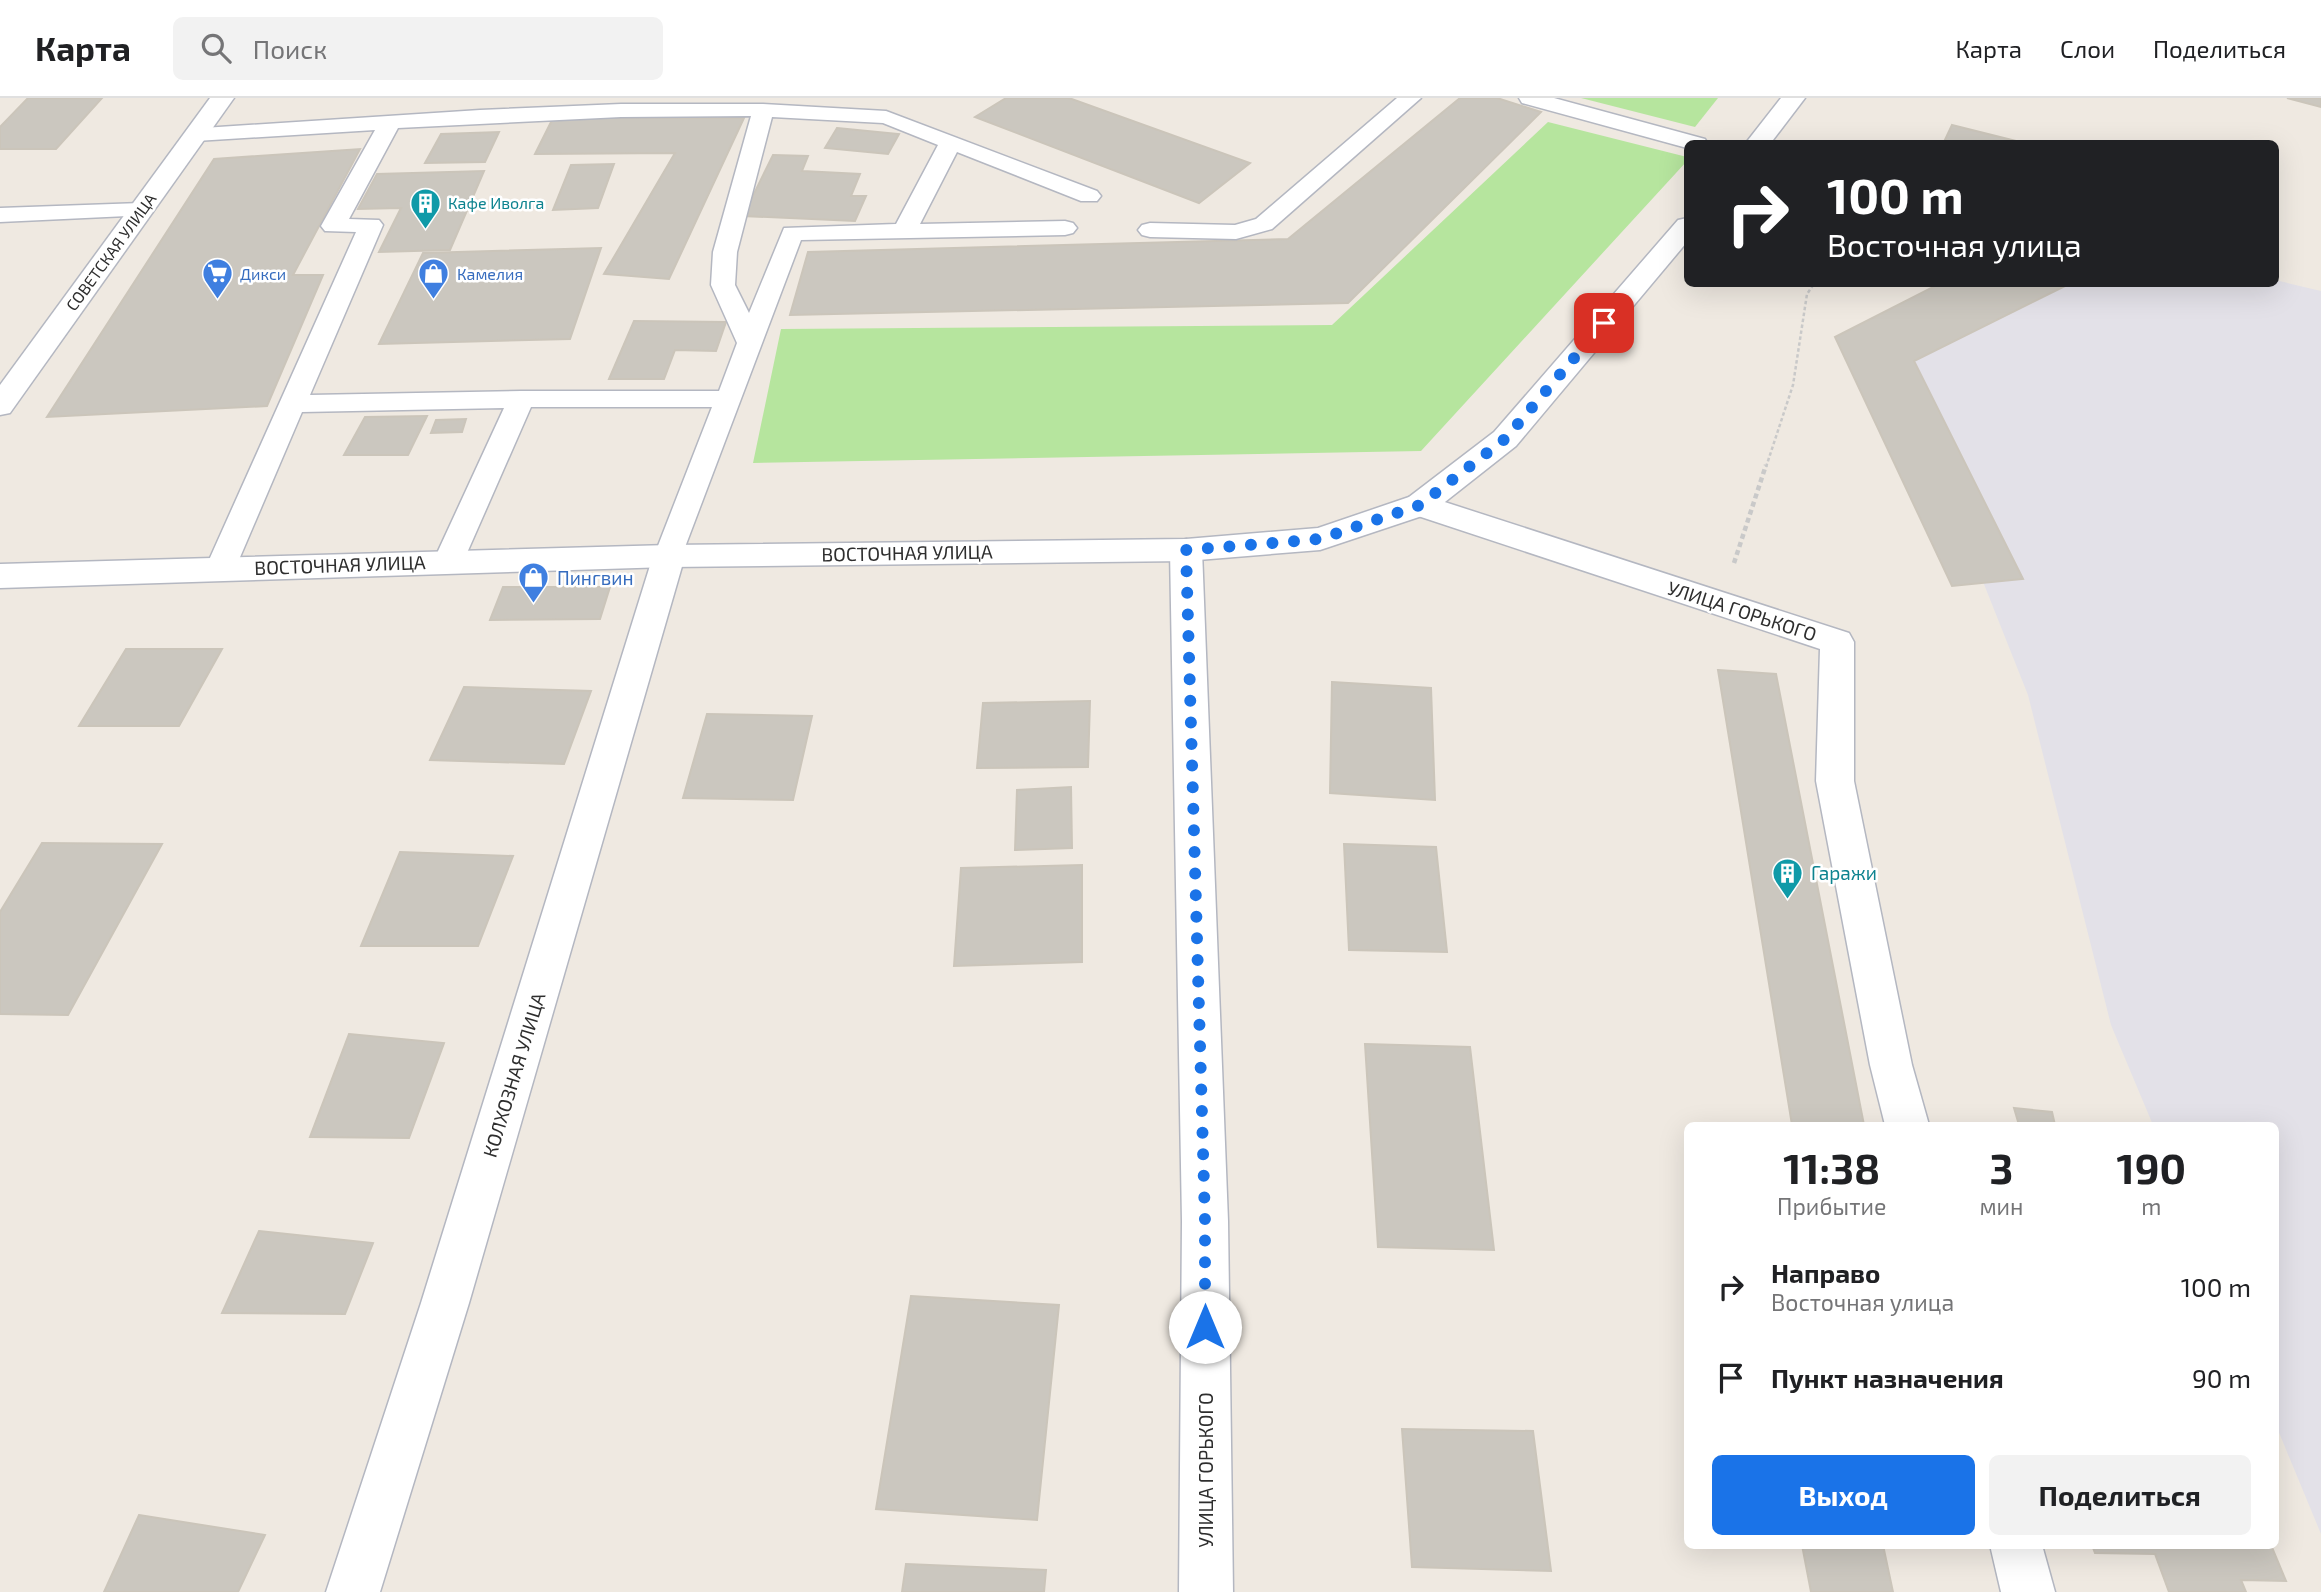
<!DOCTYPE html>
<html lang="ru">
<meta charset="utf-8">
<style>
body{margin:0;font-family:"Exo 2",sans-serif;background:#f2f2f2;color:#202124;height:100vh;display:flex;flex-direction:column;font-size:26px;white-space:nowrap}
*{box-sizing:border-box;margin:0}
p{font-size:23px;color:#757577}
.icon{flex:none;width:38px;height:38px;fill:none;stroke:currentColor;stroke-width:2;stroke-linecap:round;stroke-linejoin:round}
.map{position:relative;flex:1;overflow:hidden}
.side{position:absolute;left:1684px;top:1024px;width:595px;height:427px;display:flex;flex-direction:column;background:#fff;border-radius:10px;box-shadow:0 7px 28px #0002}
.side>*{flex:none}
.guide{position:absolute;left:1684px;top:42px;width:595px;height:147px;border-radius:10px;box-shadow:0 7px 28px #0002;background:#202124;color:#fff;overflow:hidden}
.pin{position:absolute;display:grid;place-items:center;width:60px;height:60px;color:#fff;margin:-30px;border-radius:14px;box-shadow:0 4px 10px #0006}
.me{position:absolute;width:77px;margin:-38px;rotate:0deg;stroke-linejoin:round;filter:drop-shadow(0 0 5px #0008)}
.turn{display:flex;align-items:center;gap:24px;height:147px;padding:0 28px;font-size:32px}
.turn .icon{width:91px;height:91px;stroke-width:2.5}
.turn b{display:block;font-size:49px;line-height:60px}
.eta{display:flex;justify-content:space-evenly;align-items:center;height:119px;text-align:center}
.eta b{font-size:42px;font-weight:700;line-height:49px}
.primary-button{display:flex;gap:14px;margin-top:auto;padding:14px 28px}
.primary-button a{flex:1;height:80px;border-radius:10px;background:#1a73e8;color:#fff;font-size:28px;font-weight:700;line-height:80px;text-align:center}
.primary-button a+a{background:#f2f2f2;color:#202124}
ul{padding:0;list-style:none}
li{display:flex;align-items:center;gap:21px;height:91px;padding:0 28px}
li div{flex:1}
li b{display:block;font-size:26px}
li em{font-style:normal}
header{display:flex;align-items:center;gap:42px;box-sizing:border-box;height:98px;padding:0 35px;background:#fff;border-bottom:2px solid #e0e0e0}
header strong{font-size:33px}
nav{display:flex;gap:38px;margin-inline-start:auto;font-size:24px}
.search{width:490px;height:63px;background:#f2f2f2;display:flex;align-items:center;gap:18px;box-sizing:border-box;padding:0 24px;border-radius:10px;color:#757577;font-size:26px}
.map>svg:first-child{display:block}
</style>
<header>
<strong>Карта</strong>
<div class="search"><svg class="icon" aria-label="search" viewBox="0 0 24 24"><circle cx="10" cy="10" r="6"/><path d="M15 15l6 6"/></svg>Поиск</div>
<nav><a>Карта</a><a>Слои</a><a>Поделиться</a></nav>
</header>
<div class="map">
<svg width="2321" height="1494" viewBox="0 0 2321 1494">
<rect width="100%" height="100%" fill="#efe9e1"/>
<path fill="#e3e1e8" d="M 2275,182 L 2321,193 L 2321,1436 L 2275,1325 L 2275,1027 L 2153,1027 L 2111,927 L 2028,597 L 1895,262 L 2050,186 L 2275,186 Z"/>
<g fill="#b6e59e">
<path d="M 1581,0 L 1718,0 L 1695,29 Z"/>
<path d="M 1548,24 L 1687,59 L 1687,63 L 1421,353 L 753,365 L 781,231 L 1332,227 Z"/>
</g>
<g fill="#cbc7bf" stroke="#cbc5ba" stroke-width="2">
<path d="M 28,0 L 102,0 L 56,51 L 0,51 L 0,29 Z"/>
<path d="M 1006,0 L 1069,0 L 1250,65 L 1199,105 L 975,19 Z"/>
<path d="M 1460,0 L 1497,0 L 1541,14 L 1348,205 L 790,217 L 808,154 L 1288,141 Z"/>
<path d="M 2287,0 L 2321,0 L 2321,9 Z"/>
<path d="M 553,20 L 744,20 L 669,181 L 604,176 L 675,55 L 535,56 Z"/>
<path d="M 1952,27 L 2028,46 L 1943,46 Z"/>
<path d="M 837,30 L 899,36 L 888,56 L 825,50 Z"/>
<path d="M 499,34 L 485,64 L 425,65 L 441,36 Z"/>
<path d="M 360,51 L 293,177 L 323,177 L 267,308 L 47,319 L 214,61 Z"/>
<path d="M 773,57 L 808,58 L 802,73 L 860,76 L 851,98 L 866,98 L 855,123 L 743,118 Z"/>
<path d="M 614,66 L 598,110 L 553,112 L 571,67 Z"/>
<path d="M 484,73 L 450,152 L 379,154 L 401,110 L 358,111 L 377,76 Z"/>
<path d="M 601,150 L 570,241 L 379,246 L 423,155 Z"/>
<path d="M 1939,186 L 2069,186 L 1914,263 L 2023,481 L 1952,488 L 1835,239 Z"/>
<path d="M 634,223 L 726,224 L 716,253 L 675,252 L 664,281 L 609,281 Z"/>
<path d="M 427,318 L 408,357 L 344,357 L 365,319 Z"/>
<path d="M 466,321 L 462,334 L 431,335 L 436,322 Z"/>
<path d="M 503,489 L 610,489 L 600,521 L 490,522 Z"/>
<path d="M 126,551 L 222,551 L 179,628 L 79,628 Z"/>
<path d="M 1718,572 L 1776,576 L 1864,1027 L 1792,1027 Z"/>
<path d="M 1332,584 L 1431,590 L 1435,702 L 1330,695 Z"/>
<path d="M 464,589 L 591,593 L 564,666 L 430,662 Z"/>
<path d="M 1090,603 L 1088,669 L 977,670 L 983,605 Z"/>
<path d="M 707,616 L 812,618 L 793,702 L 683,700 Z"/>
<path d="M 1071,689 L 1072,750 L 1015,752 L 1017,692 Z"/>
<path d="M 42,745 L 162,746 L 68,917 L 0,916 L 0,814 Z"/>
<path d="M 1344,746 L 1436,749 L 1447,854 L 1349,852 Z"/>
<path d="M 400,754 L 513,758 L 478,848 L 361,848 Z"/>
<path d="M 1082,767 L 1082,864 L 954,868 L 961,770 Z"/>
<path d="M 349,936 L 444,945 L 409,1040 L 310,1039 Z"/>
<path d="M 1365,946 L 1470,949 L 1494,1152 L 1378,1149 Z"/>
<path d="M 2014,1010 L 2052,1014 L 2055,1027 L 2019,1027 Z"/>
<path d="M 259,1133 L 373,1145 L 345,1216 L 222,1215 Z"/>
<path d="M 911,1198 L 1059,1207 L 1037,1422 L 876,1411 Z"/>
<path d="M 1402,1331 L 1533,1333 L 1551,1473 L 1412,1469 Z"/>
<path d="M 139,1417 L 265,1437 L 238,1494 L 104,1494 Z"/>
<path d="M 1802,1447 L 1883,1447 L 1893,1494 L 1811,1494 Z"/>
<path d="M 2092,1447 L 2271,1447 L 2286,1483 L 2241,1482 L 2246,1494 L 2169,1494 L 2155,1456 L 2095,1455 Z"/>
<path d="M 906,1466 L 1046,1472 L 1044,1494 L 902,1494 Z"/>
</g>
<g fill="none" stroke-linecap="round" stroke-linejoin="round">
<defs>
<g id="service">
<path d="M 1397,0 L 1421,0 L 1272,131 L 1236,141 L 1150,139 L 1142,137 L 1138,132 L 1142,127 L 1150,125 L 1235,127 L 1256,121 Z"/>
<path d="M 1519,0 L 1554,0 L 1705,41 L 1708,46 L 1687,46 L 1687,50 L 1522,5 Z"/>
<path d="M 621,6 L 763,6 L 886,13 L 1097,93 L 1101,98 L 1097,103 L 1081,103 L 957,54 L 920,126 L 1065,123 L 1073,125 L 1077,130 L 1073,135 L 1065,137 L 801,142 L 679,465 L 669,468 L 659,465 L 654,458 L 712,309 L 531,309 L 463,464 L 459,471 L 448,474 L 437,471 L 433,464 L 504,310 L 302,314 L 235,471 L 231,478 L 220,481 L 209,478 L 205,471 L 356,134 L 325,133 L 321,128 L 375,32 L 196,43 L 188,41 L 185,36 L 188,31 L 480,12 ZM 751,18 L 713,154 L 711,187 L 737,245 L 719,293 L 521,293 L 310,297 L 383,127 L 379,122 L 349,121 L 398,30 L 621,19 ZM 772,19 L 883,25 L 938,47 L 896,126 L 784,130 L 749,215 L 735,187 L 737,154 Z"/>
<path d="M 141,105 L 149,107 L 153,112 L 149,117 L 0,124 L 0,110 Z"/>
</g>
<g id="minor">
<path d="M 1420,396 L 1849,535 L 1854,544 L 1854,683 L 1912,967 L 1929,1027 L 1885,1027 L 1870,967 L 1816,683 L 1820,551 L 1409,415 L 1404,407 L 1409,399 Z"/>
<path d="M 1186,441 L 1197,444 L 1202,452 L 1228,1123 L 1233,1494 L 1179,1494 L 1182,1123 L 1170,452 L 1175,444 Z"/>
<path d="M 669,447 L 681,450 L 685,458 L 469,1205 L 380,1494 L 326,1494 L 421,1205 L 653,458 L 657,450 Z"/>
<path d="M 1990,1447 L 2042,1447 L 2055,1494 L 2001,1494 Z"/>
</g>
<g id="secondary">
<path d="M 210,0 L 234,0 L 10,315 L 0,317 L 0,287 Z"/>
<path d="M 1781,0 L 1805,0 L 1770,46 L 1745,46 Z"/>
<path d="M 1687,120 L 1687,144 L 1516,348 L 1431,415 L 1320,452 L 1186,463 L 669,469 L 0,490 L 0,466 L 669,447 L 1186,441 L 1318,430 L 1409,399 L 1494,334 L 1678,122 Z"/>
</g>
</defs>
<use href="#service" stroke="#b4b7c1" stroke-width="3"/>
<use href="#minor" stroke="#b4b7c1" stroke-width="3"/>
<use href="#secondary" stroke="#b4b7c1" stroke-width="3"/>
<path stroke="#c9c9c9" stroke-width="2.5" stroke-dasharray="3.5 2.5" stroke-linecap="butt" d="M 1766,369 L 1793,287 L 1807,196 L 1814,186"/>
<path stroke="#c9c9c9" stroke-width="4.5" stroke-dasharray="5 3.5" stroke-linecap="butt" d="M 1734,465 L 1766,367"/>
<use href="#service" fill="#fff" fill-rule="evenodd"/>
<use href="#minor" fill="#fff" fill-rule="evenodd"/>
<use href="#secondary" fill="#fff" fill-rule="evenodd"/>
</g>
<g fill="none" stroke-linecap="round" stroke-linejoin="round">
<path stroke="#1a73e8" stroke-width="12" stroke-dasharray="0 21.6" d="M 1205,1229 L 1205,1123 L 1186,452 L 1320,441 L 1420,407 L 1505,341 L 1604,225"/>
</g>
<defs>
<symbol id="building-pin" viewBox="-11 -11 22 30"><path d="M0 17L-7.5 6A9.5 9.5 0 1 1 7.5 6Z" fill="#0f9aa8" stroke="#fff"/><path d="M-4-6H4V6H1V3H-1V6H-4ZM-2.5-4.3h1.7v1.8h-1.7ZM.8-4.3h1.7v1.8H.8ZM-2.5-1h1.7V.8h-1.7ZM.8-1h1.7V.8H.8Z" fill="#fff"/></symbol>
<symbol id="supermarket-pin" viewBox="-11 -11 22 30"><path d="M0 17L-7.5 6A9.5 9.5 0 1 1 7.5 6Z" fill="#3f7fe0" stroke="#fff"/><path d="M-6-5.5h2.5l.6 2H6L4.5 2H-2.5L-4.4-4H-6ZM-1.5 3.2a1.3 1.3 0 1 0 .1 0ZM3 3.2a1.3 1.3 0 1 0 .1 0Z" fill="#fff"/></symbol>
<symbol id="shop-pin" viewBox="-11 -11 22 30"><path d="M0 17L-7.5 6A9.5 9.5 0 1 1 7.5 6Z" fill="#3f7fe0" stroke="#fff"/><path d="M-5-2.5h2.3a2.7 3.5 0 0 1 5.4 0H5L5.5 6h-11ZM-1.5-2.5h3a1.5 2.3 0 0 0-3 0Z" fill="#fff"/></symbol>
</defs>
<g fill-rule="evenodd">
<use href="#building-pin" x="408" y="88" width="35" height="47"/>
<use href="#supermarket-pin" x="200" y="158" width="35" height="47"/>
<use href="#shop-pin" x="416" y="158" width="35" height="47"/>
<use href="#shop-pin" x="516" y="462" width="35" height="47"/>
<use href="#building-pin" x="1770" y="758" width="35" height="47"/>
</g>
<g text-anchor="middle" stroke-width="5" stroke-linejoin="round" paint-order="stroke">
<g font-size="16" fill="#0d838f" stroke="#fff" text-anchor="start">
<text x="448" y="111">Кафе Иволга</text>
</g>
<g font-size="16" fill="#2e2e2e" stroke="#fff">
<text transform="translate(111 154) rotate(-54)" y="6">СОВЕТСКАЯ УЛИЦА</text>
</g>
<g font-size="16" fill="#366cbe" stroke="#fff" text-anchor="start">
<text x="240" y="182">Дикси</text>
<text x="457" y="182">Камелия</text>
</g>
<g font-size="19" fill="#2e2e2e" stroke="#fff">
<text transform="translate(907 455) rotate(-1)" y="7">ВОСТОЧНАЯ УЛИЦА</text>
<text transform="translate(340 467) rotate(-2)" y="7">ВОСТОЧНАЯ УЛИЦА</text>
<text transform="translate(1742 513) rotate(18)" y="7">УЛИЦА ГОРЬКОГО</text>
<text transform="translate(514 977) rotate(-73)" y="7">КОЛХОЗНАЯ УЛИЦА</text>
<text transform="translate(1206 1372) rotate(-90)" y="7">УЛИЦА ГОРЬКОГО</text>
</g>
<g font-size="19" fill="#366cbe" stroke="#fff" text-anchor="start">
<text x="557" y="487">Пингвин</text>
</g>
<g font-size="19" fill="#0d838f" stroke="#fff" text-anchor="start">
<text x="1811" y="782">Гаражи</text>
</g>
</g>
</svg>
<div class="pin" style="left:1604px;top:225px;background:#d93025"><svg class="icon" aria-label="arrive" viewBox="0 0 24 24"><path d="M6 21V4h12l-3 4 3 4H6"/></svg></div>
<svg class="me" style="left:1205px;top:1229px" viewBox="-20 -20 40 40"><circle r="19" fill="#fff"/><path d="M0-13L10 11 0 6-10 11z" fill="#1a73e8"/></svg>
<div class="guide">
<div class="turn"><svg class="icon" aria-label="right" viewBox="0 0 24 24"><path d="M7 20v-9h11M14 6l5 5-5 5"/></svg><div><b>100 m</b>Восточная улица</div></div>
</div>
<section class="side">
<div class="eta">
<div><b>11:38</b><p>Прибытие</p></div>
<div><b>3</b><p>мин</p></div>
<div><b>190</b><p>m</p></div>
</div>
<ul>
<li><svg class="icon" aria-label="right" viewBox="0 0 24 24"><path d="M7 20v-9h11M14 6l5 5-5 5"/></svg><div><b>Направо</b><p>Восточная улица</p></div><em>100 m</em></li>
<li><svg class="icon" aria-label="arrive" viewBox="0 0 24 24"><path d="M6 21V4h12l-3 4 3 4H6"/></svg><div><b>Пункт назначения</b></div><em>90 m</em></li>
</ul>
<div class="primary-button"><a>Выход</a><a>Поделиться</a></div>
</section>
</div>
